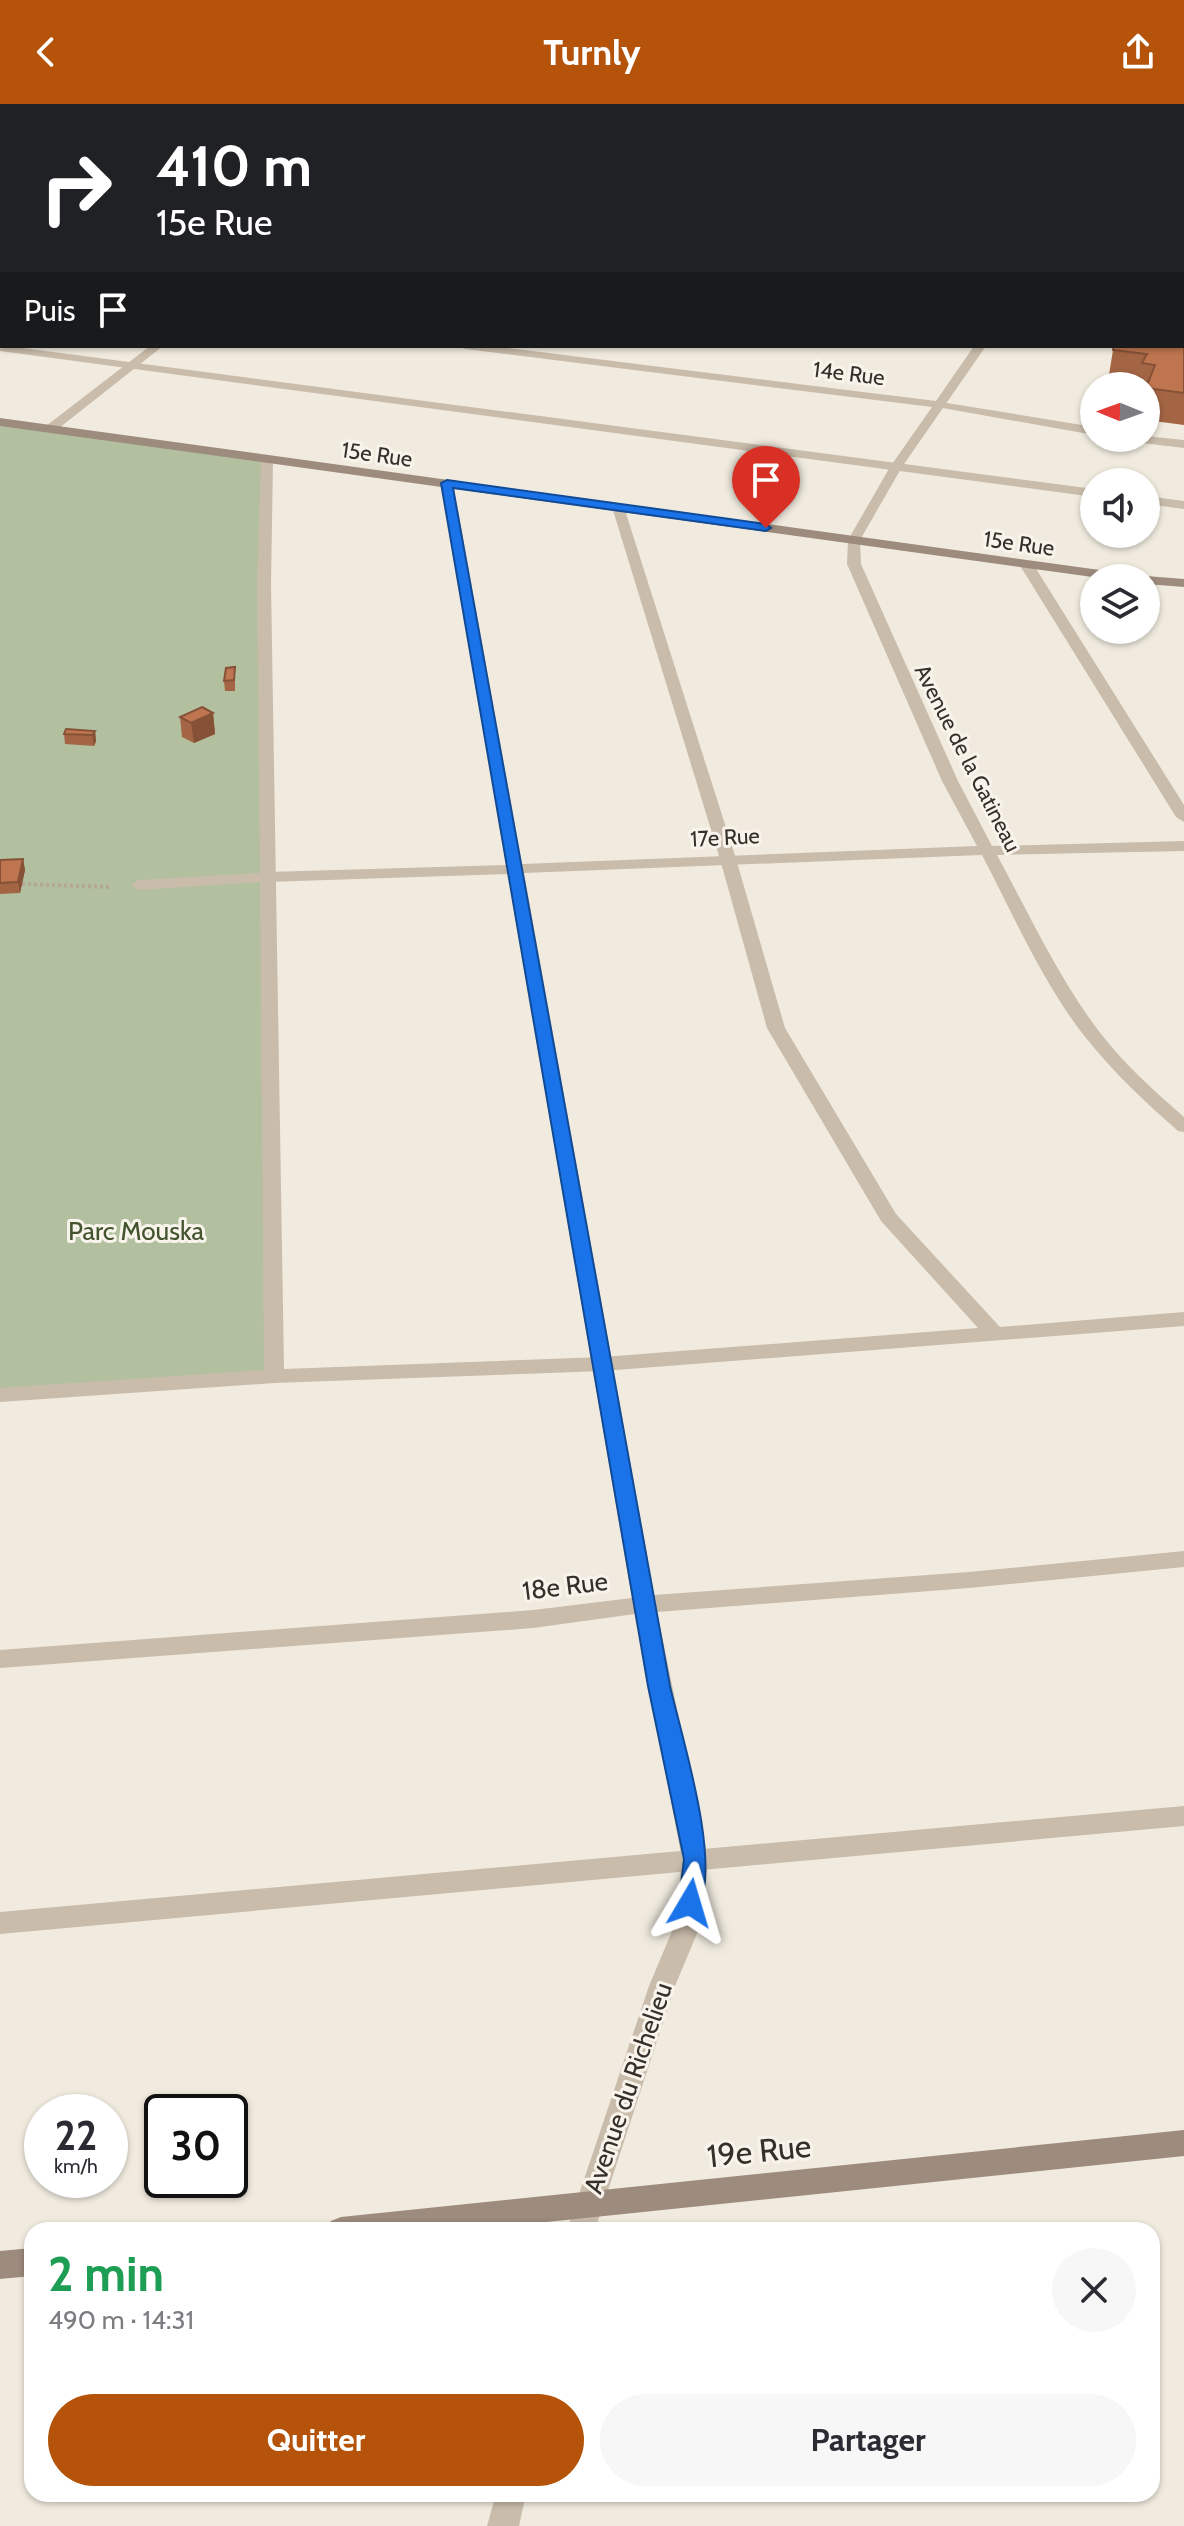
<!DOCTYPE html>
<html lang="fr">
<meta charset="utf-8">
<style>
body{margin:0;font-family:Cabin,sans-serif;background:#f7f7f7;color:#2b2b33;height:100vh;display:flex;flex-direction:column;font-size:30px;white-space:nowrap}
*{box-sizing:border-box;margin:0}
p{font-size:26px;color:#7c7c81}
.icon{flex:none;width:44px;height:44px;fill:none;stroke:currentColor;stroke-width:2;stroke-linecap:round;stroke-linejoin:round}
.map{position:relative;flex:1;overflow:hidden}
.side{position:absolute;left:24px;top:2118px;width:1136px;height:280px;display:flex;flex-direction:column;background:#fff;border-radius:24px;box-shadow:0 2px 6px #0004}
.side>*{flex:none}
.guide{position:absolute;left:0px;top:0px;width:1184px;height:244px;box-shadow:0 2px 6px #0004;background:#202124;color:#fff;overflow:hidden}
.needle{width:52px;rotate:271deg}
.fabs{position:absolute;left:1080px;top:268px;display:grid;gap:16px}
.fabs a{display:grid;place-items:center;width:80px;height:80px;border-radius:50%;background:#fff;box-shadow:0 2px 6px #0004;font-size:40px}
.speed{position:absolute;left:24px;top:1990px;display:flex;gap:16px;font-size:40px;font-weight:700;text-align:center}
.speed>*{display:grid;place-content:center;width:104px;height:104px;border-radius:50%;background:#fff;box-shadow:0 2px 6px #0004;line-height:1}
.speed small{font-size:20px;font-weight:400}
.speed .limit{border:4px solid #111;border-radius:12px;background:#fff;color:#111}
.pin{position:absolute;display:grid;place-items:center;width:68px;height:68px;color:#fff;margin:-82px -34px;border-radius:50% 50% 50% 0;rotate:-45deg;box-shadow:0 0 8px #0007}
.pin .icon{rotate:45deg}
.me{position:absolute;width:88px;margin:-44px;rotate:7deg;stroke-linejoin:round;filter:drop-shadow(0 0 6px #0008)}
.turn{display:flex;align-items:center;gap:28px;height:168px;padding:0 24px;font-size:36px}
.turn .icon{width:104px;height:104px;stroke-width:2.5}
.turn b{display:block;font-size:56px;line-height:68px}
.then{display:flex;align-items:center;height:76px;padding:0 24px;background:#0003;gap:16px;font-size:30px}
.round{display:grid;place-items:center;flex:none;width:84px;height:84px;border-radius:42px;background:#f7f7f7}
.summary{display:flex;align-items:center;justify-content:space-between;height:136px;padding:0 24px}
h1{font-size:48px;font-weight:700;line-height:60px;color:#1e9e55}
.cta{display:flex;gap:16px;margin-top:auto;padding:16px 24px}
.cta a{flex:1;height:92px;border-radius:48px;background:#b45309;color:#fff;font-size:32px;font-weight:700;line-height:92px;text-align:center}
.cta a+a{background:#f7f7f7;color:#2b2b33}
header{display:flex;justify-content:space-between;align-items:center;height:104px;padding:0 24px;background:#b45309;color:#fff;font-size:36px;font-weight:700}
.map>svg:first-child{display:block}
</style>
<header><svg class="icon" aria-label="back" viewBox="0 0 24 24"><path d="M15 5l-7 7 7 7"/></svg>Turnly<svg class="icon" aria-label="share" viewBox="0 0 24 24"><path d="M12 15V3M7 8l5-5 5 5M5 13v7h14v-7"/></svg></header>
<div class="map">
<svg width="1184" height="2422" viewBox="0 0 1184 2422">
<rect width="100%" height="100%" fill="#f1ebdf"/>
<path fill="#b2c09f" d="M 0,318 L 267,356 L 274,1272 L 0,1291 Z"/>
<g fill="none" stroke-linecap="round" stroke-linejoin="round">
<path stroke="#b5a695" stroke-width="4" stroke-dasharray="3 3" stroke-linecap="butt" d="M 22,780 L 112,783"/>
<g fill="#c9bcab" fill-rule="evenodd">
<path d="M 0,241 L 1094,385 L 1094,393 L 0,247 Z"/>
<path d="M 941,298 L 1094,323 L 1094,331 L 937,303 L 935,301 Z"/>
<path d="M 1146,332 L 1184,336 L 1184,344 L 1134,338 L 1128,334 Z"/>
<path d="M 267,352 L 273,356 L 271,480 L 284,1265 L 603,1253 L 978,1224 L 881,1117 L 767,924 L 720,755 L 612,403 L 618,399 L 624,403 L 736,755 L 785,924 L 896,1110 L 1000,1223 L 1184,1208 L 1184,1222 L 603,1267 L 274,1279 L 0,1298 L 0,1284 L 264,1266 L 260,778 L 139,786 L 131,781 L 139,776 L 260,769 L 257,480 L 261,356 Z"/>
<path d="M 1146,392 L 1184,397 L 1184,405 L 1146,400 Z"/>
<path d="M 1021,457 L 1033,460 L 1184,701 L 1184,718 L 1176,713 L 1019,460 Z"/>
<path d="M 1184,1702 L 1184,1722 L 0,1830 L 0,1808 Z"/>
</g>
<g fill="#c9bcab" fill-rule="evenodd">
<rect x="0" y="116" width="2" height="6"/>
<rect x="0" y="181" width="2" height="7"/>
<rect x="1182" y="198" width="2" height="7"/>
<path d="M 150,242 L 163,242 L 54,328 L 46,328 L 46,322 Z"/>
<path d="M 459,242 L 492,242 L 936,297 L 974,242 L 986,242 L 902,363 L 860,436 L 861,460 L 958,677 L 992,742 L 1184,737 L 1184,747 L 997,751 C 1029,810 1058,873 1098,926 C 1123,959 1153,986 1184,1013 L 1184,1028 L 1178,1027 C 1145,998 1114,969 1086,934 C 1043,880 1014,812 982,751 L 524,769 L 654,1491 L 969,1468 L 1184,1447 L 1184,1463 L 969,1484 L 657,1508 L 708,1755 L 701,1820 L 675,1882 L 595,2126 L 567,2126 L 649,1882 L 675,1820 L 682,1755 L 635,1510 L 533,1524 L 0,1564 L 0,1546 L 533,1506 L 632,1494 L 508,770 L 268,778 L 260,773 L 268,768 L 506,761 L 443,376 L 453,379 L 522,760 L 977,742 L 942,677 L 847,460 L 848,436 L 890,363 L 932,303 L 465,245 Z"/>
<path d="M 496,2390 L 526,2390 L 519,2422 L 487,2422 Z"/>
</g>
<g fill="#9d8b7d" fill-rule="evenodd">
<path d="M 1019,0 L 1046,0 L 1047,2 L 1020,2 Z"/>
<path d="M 1130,0 L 1158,0 L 1159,2 L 1131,2 Z"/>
<path d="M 1184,1 L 1184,7 L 1182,7 L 1179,2 Z"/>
<path d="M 0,314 L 1129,470 L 1136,474 L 1100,474 L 0,322 Z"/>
<path d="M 1146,472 L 1184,475 L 1184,483 L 1146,480 L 1146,474 L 1141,474 Z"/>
<path d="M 1184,2026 L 1184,2052 L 469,2126 L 327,2126 L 331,2117 L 341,2113 Z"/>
<path d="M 32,2144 L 32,2172 L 0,2175 L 0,2147 Z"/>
</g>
<path stroke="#37302a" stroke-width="3" stroke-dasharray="1 3" stroke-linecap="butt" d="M 342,0 L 362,2"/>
</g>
<g fill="#a46544">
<path d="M 523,0 L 595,0 L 593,2 L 543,2 Z"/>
<path d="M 707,0 L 773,0 L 771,2 L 707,2 Z"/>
<path d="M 1184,206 L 1184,321 L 1146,316 L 1146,282 L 1139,282 L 1139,280 L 1108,277 L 1113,246 L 1163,243 Z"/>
<path d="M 235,563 L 235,587 L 225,587 L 224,577 Z"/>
<path d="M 213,609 L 215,630 L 194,639 L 182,633 L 180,613 Z"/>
<path d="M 95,627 L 96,637 L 94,642 L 65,640 L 64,630 Z"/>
<path d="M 23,755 L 25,766 L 20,789 L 0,790 L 0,756 Z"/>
</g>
<g fill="#865237">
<path d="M 761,0 L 773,0 L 771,2 L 761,2 Z"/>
<path d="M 213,609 L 215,630 L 194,639 L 191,619 Z"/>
<path d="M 95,627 L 96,637 L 94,642 L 92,631 Z"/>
<path d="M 23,755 L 25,766 L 20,789 L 18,778 Z"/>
</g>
<g fill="#bf754f" stroke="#865237" stroke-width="2">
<path d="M 1182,11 L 1184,11 L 1183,34 L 1182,33 Z"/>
<path d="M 1183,205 L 1184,206 L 1184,289 L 1146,284 L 1155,261 L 1142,259 L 1147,250 L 1113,246 L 1114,242 L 1182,242 Z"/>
<path d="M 235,563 L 234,576 L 224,577 L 226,564 Z"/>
<path d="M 202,603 L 213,609 L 191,619 L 180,613 Z"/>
<path d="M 66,625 L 95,627 L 92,631 L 64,630 Z"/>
<path d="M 23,755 L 18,778 L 0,779 L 0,756 Z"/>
</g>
<path fill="#1a73e8" stroke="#114b97" stroke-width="2" d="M 447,376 L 766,420 L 771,424 L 766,427 L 453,384 L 670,1582 C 682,1635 722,1758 698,1806 L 690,1808 L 682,1806 L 679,1799 L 684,1755 L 648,1582 L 441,379 Z"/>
<g text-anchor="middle" stroke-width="6" stroke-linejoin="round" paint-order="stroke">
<g font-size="22" fill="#37302a" stroke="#f9f4eb">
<text transform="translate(849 269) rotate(7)" y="8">14e Rue</text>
<text transform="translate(377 350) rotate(8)" y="8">15e Rue</text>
<text transform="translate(1019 439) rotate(8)" y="8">15e Rue</text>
<text transform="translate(968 654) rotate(63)" y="8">Avenue de la Gatineau</text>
<text transform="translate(725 733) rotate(-3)" y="8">17e Rue</text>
</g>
<g font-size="26" fill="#43542f" stroke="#f9f4eb">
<text x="136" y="1136">Parc Mouska</text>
</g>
<g font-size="26" fill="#37302a" stroke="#f9f4eb">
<text transform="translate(565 1482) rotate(-7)" y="9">18e Rue</text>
<text transform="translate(628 1984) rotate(-71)" y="9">Avenue du Richelieu</text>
</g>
<g font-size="32" fill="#37302a" stroke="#f9f4eb">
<text transform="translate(759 2047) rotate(-6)" y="11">19e Rue</text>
</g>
</g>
</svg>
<div class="fabs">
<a><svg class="needle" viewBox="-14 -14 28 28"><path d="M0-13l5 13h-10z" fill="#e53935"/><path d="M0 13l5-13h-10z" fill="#7c7c81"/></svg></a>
<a><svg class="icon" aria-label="sound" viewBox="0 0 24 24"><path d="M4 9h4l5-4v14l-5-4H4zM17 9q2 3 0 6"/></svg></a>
<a><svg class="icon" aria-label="layers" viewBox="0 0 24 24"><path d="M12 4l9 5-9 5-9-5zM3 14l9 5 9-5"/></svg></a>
</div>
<div class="speed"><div>22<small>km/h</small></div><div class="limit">30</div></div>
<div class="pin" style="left:766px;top:424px;background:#d93025"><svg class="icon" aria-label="arrive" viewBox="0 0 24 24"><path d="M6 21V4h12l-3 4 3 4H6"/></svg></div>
<svg class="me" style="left:690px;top:1799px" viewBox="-20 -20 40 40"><path d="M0-17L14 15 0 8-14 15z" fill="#1a73e8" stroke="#fff" stroke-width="4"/></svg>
<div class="guide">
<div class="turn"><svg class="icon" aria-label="right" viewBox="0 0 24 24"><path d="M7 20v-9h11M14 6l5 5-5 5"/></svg><div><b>410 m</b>15e Rue</div></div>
<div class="then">Puis<svg class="icon" aria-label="arrive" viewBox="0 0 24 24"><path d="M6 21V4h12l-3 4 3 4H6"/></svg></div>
</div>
<section class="side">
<div class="summary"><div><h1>2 min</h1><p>490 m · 14:31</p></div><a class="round"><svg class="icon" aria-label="close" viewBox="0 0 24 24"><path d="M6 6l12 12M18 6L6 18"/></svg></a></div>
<div class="cta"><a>Quitter</a><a>Partager</a></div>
</section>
</div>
